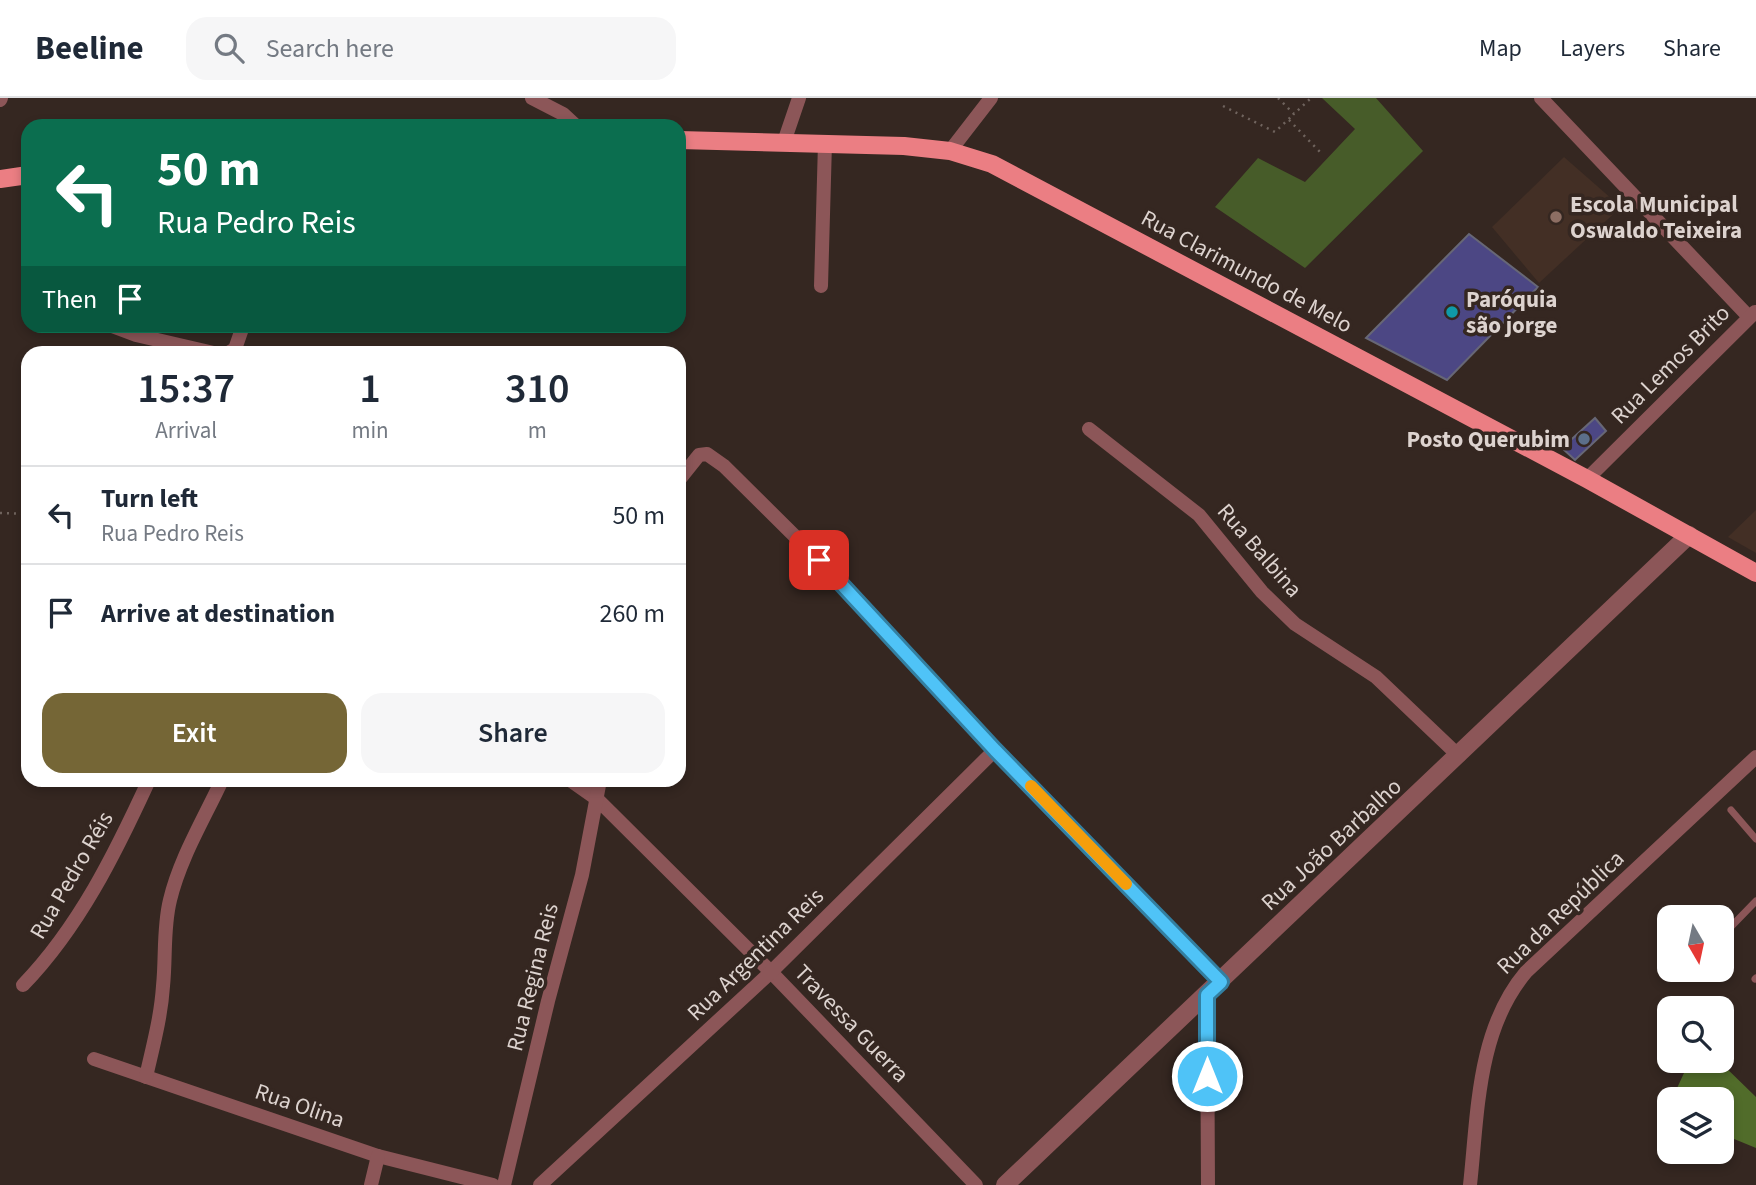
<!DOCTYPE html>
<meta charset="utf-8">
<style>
body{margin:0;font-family:"Source Sans 3",sans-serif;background:#f6f6f7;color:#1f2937;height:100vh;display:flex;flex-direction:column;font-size:26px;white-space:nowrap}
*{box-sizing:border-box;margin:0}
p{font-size:23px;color:#747a83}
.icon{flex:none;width:38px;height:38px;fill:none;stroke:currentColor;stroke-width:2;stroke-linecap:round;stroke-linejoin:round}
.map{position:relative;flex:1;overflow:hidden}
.details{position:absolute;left:21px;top:248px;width:665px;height:441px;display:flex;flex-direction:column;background:#fff;border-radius:21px;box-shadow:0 4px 10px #0003}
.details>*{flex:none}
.banner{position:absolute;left:21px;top:21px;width:665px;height:214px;border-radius:21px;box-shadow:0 4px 10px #0003;background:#0b6e4f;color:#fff;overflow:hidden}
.needle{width:46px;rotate:171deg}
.fabs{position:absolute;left:1657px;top:807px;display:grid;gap:14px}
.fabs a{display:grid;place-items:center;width:77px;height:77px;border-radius:14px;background:#fff;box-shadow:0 4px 10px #0003;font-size:35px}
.pin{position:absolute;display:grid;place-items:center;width:60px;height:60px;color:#fff;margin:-30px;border-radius:14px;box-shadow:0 4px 10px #0006}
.me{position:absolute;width:77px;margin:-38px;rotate:0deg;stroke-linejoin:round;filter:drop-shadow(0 0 5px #0008)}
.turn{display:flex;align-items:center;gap:24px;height:147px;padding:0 21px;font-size:32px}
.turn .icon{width:91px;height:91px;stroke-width:2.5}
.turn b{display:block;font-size:49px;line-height:60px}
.then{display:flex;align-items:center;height:66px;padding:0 21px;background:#0003;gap:14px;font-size:26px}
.eta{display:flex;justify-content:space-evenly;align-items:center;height:119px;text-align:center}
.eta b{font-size:42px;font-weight:600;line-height:49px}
.cta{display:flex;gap:14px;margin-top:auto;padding:14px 21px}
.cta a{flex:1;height:80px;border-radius:21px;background:#756636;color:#fff;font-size:28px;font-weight:600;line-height:80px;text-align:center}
.cta a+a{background:#f6f6f7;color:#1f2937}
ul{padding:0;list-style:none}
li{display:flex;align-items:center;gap:21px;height:98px;padding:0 21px;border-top:2px solid #e0e1e3}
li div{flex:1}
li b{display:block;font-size:26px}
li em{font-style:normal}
header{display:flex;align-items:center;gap:42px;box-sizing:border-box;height:98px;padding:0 35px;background:#fff;border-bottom:2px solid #e0e1e3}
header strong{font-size:33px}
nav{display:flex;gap:38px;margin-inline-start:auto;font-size:24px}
.search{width:490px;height:63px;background:#f6f6f7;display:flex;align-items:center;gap:18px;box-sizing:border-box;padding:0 24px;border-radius:21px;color:#747a83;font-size:26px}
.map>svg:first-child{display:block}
</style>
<header>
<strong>Beeline</strong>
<div class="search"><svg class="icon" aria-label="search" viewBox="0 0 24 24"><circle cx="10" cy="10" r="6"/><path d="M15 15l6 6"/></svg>Search here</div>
<nav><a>Map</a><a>Layers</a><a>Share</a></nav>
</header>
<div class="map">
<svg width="1756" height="1087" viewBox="0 0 1756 1087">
<rect width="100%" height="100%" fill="#352721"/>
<g fill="#432f25">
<path d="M 1564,59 L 1621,109 L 1539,185 L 1492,129 Z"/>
<path d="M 1756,412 L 1756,455 L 1728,439 Z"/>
</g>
<path fill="#475c29" d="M 1322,0 L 1376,0 L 1423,53 L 1305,170 L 1215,109 L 1258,60 L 1305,84 L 1355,31 Z"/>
<path fill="#516c2a" d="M 1690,962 L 1719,963 L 1756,999 L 1756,1050 L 1722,1036 L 1722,1001 L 1672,1001 Z"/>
<g fill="#4c4784" stroke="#676776" stroke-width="2">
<path d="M 1469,136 L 1538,189 L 1447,282 L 1366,240 Z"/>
<path d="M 1595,320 L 1606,333 L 1575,362 L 1562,350 Z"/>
</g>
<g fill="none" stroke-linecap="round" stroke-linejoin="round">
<g stroke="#70645e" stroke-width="2.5" stroke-dasharray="2 5" stroke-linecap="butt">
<path d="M 1278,0 L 1294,16 L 1311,0"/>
<path d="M 1223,8 L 1275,34 L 1294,16"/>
<path d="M 1289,22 L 1321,55"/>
<path d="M 0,415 L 28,416"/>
</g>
<g stroke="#8c5658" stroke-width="7">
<path d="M 1731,712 L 1756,741"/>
<path d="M 1722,838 L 1756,803"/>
<path d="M 1755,881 L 1756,880"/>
</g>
<g stroke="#8c5658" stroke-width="14">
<path d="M 532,0 L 563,16 L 576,28"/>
<path d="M 1541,0 L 1749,219"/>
<path d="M 0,2 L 1,0"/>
<path d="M 784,44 L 799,0"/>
<path d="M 950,53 L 991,0"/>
<path d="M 821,188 L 825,45"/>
<path d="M 112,228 L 136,237 L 218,256"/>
<path d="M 226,256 L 235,251 L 243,228"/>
<path d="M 1089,331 L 1199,417 L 1262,494 L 1295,526 L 1376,579 L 1459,658"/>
<path d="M 1587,381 L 1755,214"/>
<path d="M 679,382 L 699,357 L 707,356 L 724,368 L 838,481 L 995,652 L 1221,884"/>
<path d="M 570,682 L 597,701 L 771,874 L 976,1087"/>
<path d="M 23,887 C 79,829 115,756 149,682"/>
<path d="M 1207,897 L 1208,1087"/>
<path d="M 94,961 L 378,1058 L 493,1087"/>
<path d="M 146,979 C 153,948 161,919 163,888 C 166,859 163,830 170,802 C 180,760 204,721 222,682"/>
<path d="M 371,1087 L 378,1058"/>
<path d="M 504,1087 L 548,903 L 582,777 L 600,682"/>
<path d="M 540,1087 L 771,874 L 995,652"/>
<path d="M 1470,1087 C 1478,1014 1477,932 1526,874 L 1756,659"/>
</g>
<path stroke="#8c5658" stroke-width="18" d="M 1005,1087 L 1689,437"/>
<g stroke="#eb7e83" stroke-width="18">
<path d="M 679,42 L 904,48 L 950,53 L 992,66 L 1587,381 L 1756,475"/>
<path d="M 0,81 L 28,77"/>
</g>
</g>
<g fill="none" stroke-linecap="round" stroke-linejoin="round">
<defs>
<path id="route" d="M 819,462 L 995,652 L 1221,884 L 1207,897 L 1207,978"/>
</defs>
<use href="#route" stroke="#337fa1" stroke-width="18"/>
<use href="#route" stroke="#4fc3f7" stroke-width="12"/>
<path stroke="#f59e0b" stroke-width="12" d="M 1031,688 L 1126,786"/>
</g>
<circle fill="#8d6e63" stroke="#352721" stroke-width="2.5" cx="1556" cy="119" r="7"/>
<circle fill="#0f9aa8" stroke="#352721" stroke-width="2.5" cx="1452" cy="214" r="7"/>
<circle fill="#5c6f8a" stroke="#352721" stroke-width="2.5" cx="1584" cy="341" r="7"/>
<g text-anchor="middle" stroke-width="7" stroke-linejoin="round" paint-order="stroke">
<g font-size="23" font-weight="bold" fill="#ddd3cf" stroke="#352721" text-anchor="start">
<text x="1570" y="114">Escola Municipal<tspan x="1570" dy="26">Oswaldo Teixeira</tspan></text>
<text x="1466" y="209">Paróquia<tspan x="1466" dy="26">são jorge</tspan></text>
<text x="1570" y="349" text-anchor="end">Posto Querubim</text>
</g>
<g font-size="23" fill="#ddd3cf" stroke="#352721">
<text transform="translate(1247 173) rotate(28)" y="8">Rua Clarimundo de Melo</text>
<text transform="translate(1670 266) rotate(-45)" y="8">Rua Lemos Brito</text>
<text transform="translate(1260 452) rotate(49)" y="8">Rua Balbina</text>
<text transform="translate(1331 746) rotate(-43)" y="8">Rua João Barbalho</text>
<text transform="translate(71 777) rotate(-60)" y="8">Rua Pedro Réis</text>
<text transform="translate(1560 814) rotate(-44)" y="8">Rua da República</text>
<text transform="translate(755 856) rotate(-44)" y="8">Rua Argentina Reis</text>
<text transform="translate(532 879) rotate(-76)" y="8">Rua Regina Reis</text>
<text transform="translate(852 925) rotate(46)" y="8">Travessa Guerra</text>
<text transform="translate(300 1007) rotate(19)" y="8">Rua Olina</text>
</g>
</g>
</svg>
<div class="fabs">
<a><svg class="needle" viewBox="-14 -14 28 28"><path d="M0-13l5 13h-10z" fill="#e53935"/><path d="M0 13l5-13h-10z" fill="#747a83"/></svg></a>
<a><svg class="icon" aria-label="search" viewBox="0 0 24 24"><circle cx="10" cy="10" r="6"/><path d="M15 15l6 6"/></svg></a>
<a><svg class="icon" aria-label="layers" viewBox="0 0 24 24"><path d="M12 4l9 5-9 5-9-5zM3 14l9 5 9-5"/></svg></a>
</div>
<div class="pin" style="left:819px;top:462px;background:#d93025"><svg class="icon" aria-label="arrive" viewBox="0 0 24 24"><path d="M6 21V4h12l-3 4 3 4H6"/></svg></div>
<svg class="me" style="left:1207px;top:978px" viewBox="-20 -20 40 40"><circle r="17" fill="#4fc3f7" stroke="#fff" stroke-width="3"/><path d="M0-11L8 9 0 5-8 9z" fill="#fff"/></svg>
<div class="banner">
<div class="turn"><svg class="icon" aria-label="left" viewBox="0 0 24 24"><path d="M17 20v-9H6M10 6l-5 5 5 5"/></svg><div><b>50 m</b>Rua Pedro Reis</div></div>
<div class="then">Then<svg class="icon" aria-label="arrive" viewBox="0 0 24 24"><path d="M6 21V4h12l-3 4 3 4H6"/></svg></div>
</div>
<section class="details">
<div class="eta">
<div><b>15:37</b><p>Arrival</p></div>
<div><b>1</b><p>min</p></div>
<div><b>310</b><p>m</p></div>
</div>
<ul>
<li><svg class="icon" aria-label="left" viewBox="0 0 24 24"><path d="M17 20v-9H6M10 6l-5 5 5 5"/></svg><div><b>Turn left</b><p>Rua Pedro Reis</p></div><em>50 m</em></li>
<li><svg class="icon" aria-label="arrive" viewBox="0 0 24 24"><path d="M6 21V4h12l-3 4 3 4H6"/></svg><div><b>Arrive at destination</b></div><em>260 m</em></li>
</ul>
<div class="cta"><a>Exit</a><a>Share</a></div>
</section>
</div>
